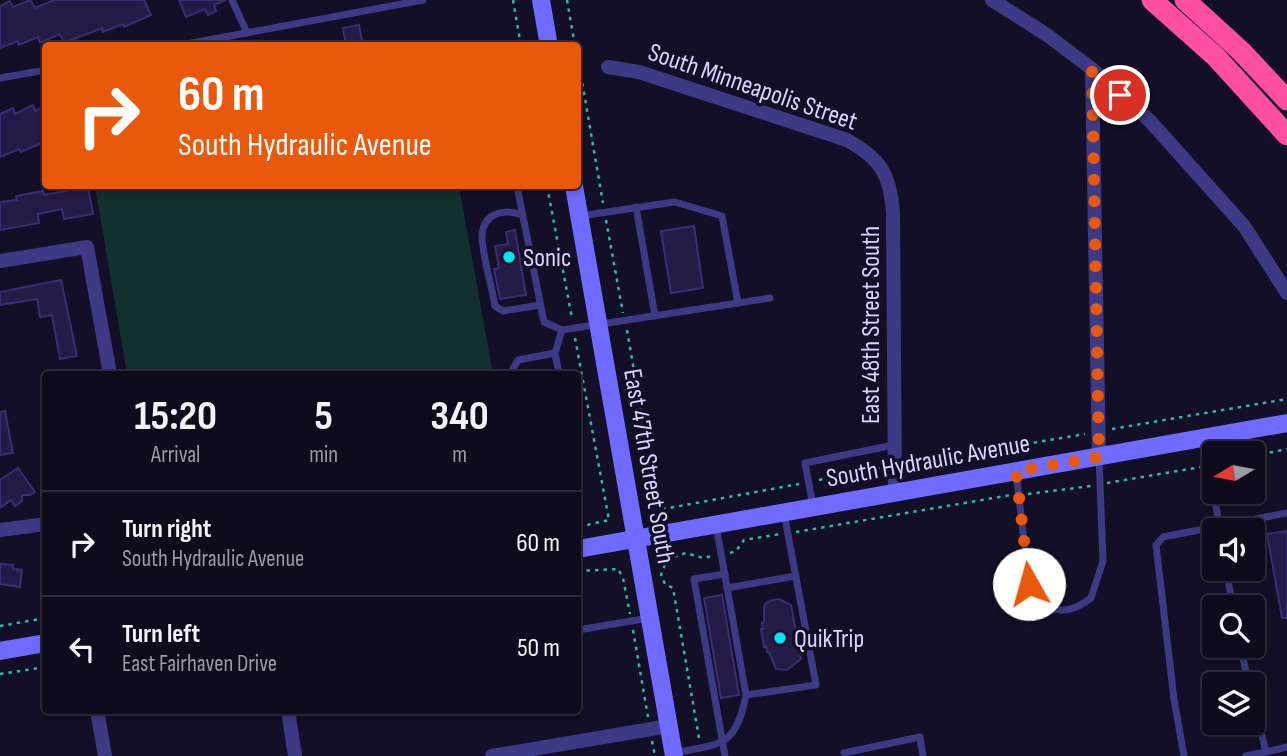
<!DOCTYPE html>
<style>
body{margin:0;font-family:"Sofia Sans Condensed",sans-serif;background:#1c1929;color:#f1f3f6;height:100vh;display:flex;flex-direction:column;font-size:26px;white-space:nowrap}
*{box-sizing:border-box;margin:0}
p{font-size:23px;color:#9b9ba3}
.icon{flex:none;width:38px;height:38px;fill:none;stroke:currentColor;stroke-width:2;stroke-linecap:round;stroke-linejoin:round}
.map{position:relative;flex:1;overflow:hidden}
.side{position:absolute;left:42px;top:371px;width:539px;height:343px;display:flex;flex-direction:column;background:#0e0b1c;border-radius:7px;box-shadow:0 4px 10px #0003,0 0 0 2px #2e2b3b}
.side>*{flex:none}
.banner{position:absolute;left:42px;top:42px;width:539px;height:147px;border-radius:7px;box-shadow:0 4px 10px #0003,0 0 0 2px #2e2b3b;background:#ea580c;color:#fff;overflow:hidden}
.needle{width:46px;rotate:260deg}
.buttons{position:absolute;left:1202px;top:441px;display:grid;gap:14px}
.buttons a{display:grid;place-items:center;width:63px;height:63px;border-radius:7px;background:#0e0b1c;box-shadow:0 4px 10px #0003,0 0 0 2px #2e2b3b;font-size:35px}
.pin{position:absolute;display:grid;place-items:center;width:60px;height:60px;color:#fff;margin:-30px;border:4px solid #fff;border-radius:50%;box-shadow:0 2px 7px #0007}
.me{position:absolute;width:77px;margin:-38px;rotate:353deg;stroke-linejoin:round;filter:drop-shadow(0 0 5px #0008)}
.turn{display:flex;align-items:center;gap:24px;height:147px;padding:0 21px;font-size:32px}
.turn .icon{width:91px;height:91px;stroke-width:2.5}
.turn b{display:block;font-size:49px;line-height:60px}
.eta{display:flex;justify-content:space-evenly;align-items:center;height:119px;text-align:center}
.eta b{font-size:42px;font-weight:700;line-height:49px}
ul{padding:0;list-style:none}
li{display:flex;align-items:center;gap:21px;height:105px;padding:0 21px;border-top:2px solid #2e2b3b}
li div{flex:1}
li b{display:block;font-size:26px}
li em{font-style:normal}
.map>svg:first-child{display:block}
</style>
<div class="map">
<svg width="1287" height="756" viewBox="0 0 1287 756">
<rect width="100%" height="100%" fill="#130f26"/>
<path fill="#12302f" d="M 95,186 L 482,186 L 460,192 L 493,374 L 127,374 Z"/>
<g fill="#241b47" stroke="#3b2d73" stroke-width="2">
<path d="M 30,0 L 35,8 L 54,0 L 144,0 L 151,15 L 124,27 L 123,24 L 103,32 L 102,28 L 64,43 L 60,34 L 40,43 L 38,37 L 19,45 L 18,41 L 0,48 L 0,6 L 10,1 L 13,7 Z"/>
<path d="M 179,0 L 226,0 L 214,5 L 216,11 L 208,15 L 205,9 L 186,17 Z"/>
<path d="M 359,25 L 363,46 L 346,46 L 343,28 Z"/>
<path d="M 33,105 L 35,111 L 46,106 L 46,141 L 21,152 L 19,149 L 0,157 L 0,114 L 13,108 L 15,114 Z"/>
<path d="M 88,187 L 93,214 L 64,219 L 62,209 L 38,214 L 39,223 L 0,230 L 0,202 L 17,200 L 16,196 L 43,191 L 44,195 Z"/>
<path d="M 694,226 L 703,288 L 671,293 L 661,231 Z"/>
<path d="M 515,230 L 526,295 L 500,299 L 494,269 L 499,268 L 495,246 L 508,244 L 506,232 Z"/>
<path d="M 61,280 L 77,356 L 60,359 L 52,315 L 40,317 L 37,299 L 0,305 L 0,292 Z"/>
<path d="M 5,411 L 13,453 L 0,455 L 0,412 Z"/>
<path d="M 18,468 L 35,492 L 30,495 L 22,495 L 22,501 L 15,506 L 11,500 L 0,508 L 0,480 Z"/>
<path d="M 1287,531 L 1287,618 L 1282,618 L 1267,534 Z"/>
<path d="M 0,564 L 13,565 L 13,569 L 22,570 L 20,587 L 0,584 Z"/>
<path d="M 722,595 L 739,695 L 721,698 L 704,598 Z"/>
<path d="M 772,600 L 779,599 L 791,605 L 801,659 L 787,670 L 776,669 L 769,652 L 767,652 L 766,646 L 764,647 L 761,629 L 763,629 L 762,623 L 764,622 L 764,608 L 765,604 Z"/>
</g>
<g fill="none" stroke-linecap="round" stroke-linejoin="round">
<g stroke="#2fb8b0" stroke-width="2.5" stroke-dasharray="3.5 5" stroke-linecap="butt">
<path d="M 513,0 L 521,46"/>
<path d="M 567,0 L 575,46"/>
<path d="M 578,58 L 603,203"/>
<path d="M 547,186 L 572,318"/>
<path d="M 606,220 L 623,313"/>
<path d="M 627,330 L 658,510 L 799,484"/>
<path d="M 575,338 L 609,520 L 578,527"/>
<path d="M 1112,429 L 1287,399"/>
<path d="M 1253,456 L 1287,449"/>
<path d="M 908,464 L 1085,434"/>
<path d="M 819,480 L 881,468"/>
<path d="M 1107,483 L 1201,467"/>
<path d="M 1028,494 L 1091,486"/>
<path d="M 796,532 L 1011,495"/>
<path d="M 730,553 L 736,551 L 744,540 L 780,534"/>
<path d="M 578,571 L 618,569 L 623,578 L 630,614"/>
<path d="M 0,626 L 46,618"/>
<path d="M 633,630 L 648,717"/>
<path d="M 0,674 L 46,667"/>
<path d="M 699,738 L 673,588 L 665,584 L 661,575 L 667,559 L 686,553 L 703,558 L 713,556"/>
<path d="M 652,741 L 655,756"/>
</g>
<g stroke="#3d3a85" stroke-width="7">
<path d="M 232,0 L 247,33"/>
<path d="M 176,46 L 423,0"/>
<path d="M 0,78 L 46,70"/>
<path d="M 517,186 L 544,322 L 562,330"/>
<path d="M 636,207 L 655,316"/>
<path d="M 522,215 C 504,208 483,213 482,236 C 482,254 492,287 495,306 L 503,311 L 540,305"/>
<path d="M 580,216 L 675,202 L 722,216 L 738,303"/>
<path d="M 555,353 L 559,374"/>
<path d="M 510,374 L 518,360 L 555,353 L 562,330 L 770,298"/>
<path d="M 1205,438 L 1220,530"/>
<path d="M 1016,472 L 1029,584 C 1039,614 1068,617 1091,598 L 1103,561 L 1099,457"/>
<path d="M 813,506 L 805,463 L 894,445"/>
<path d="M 716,525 L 746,695 L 816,685 L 784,513"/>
<path d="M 1226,569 L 1233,607"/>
<path d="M 725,574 L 694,579 L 725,756"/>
<path d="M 727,588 L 796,576"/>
<path d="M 578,630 L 649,618"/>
<path d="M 1240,646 L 1249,684"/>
<path d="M 1266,752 L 1287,747"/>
<path d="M 674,753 C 721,744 736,747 746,695"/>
<path d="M 844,753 L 920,737 L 923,756"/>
<path d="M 1184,756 L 1174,699 L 1156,545 L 1163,537 L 1287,513"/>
<path d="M 1246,756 L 1266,752 L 1253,699"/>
</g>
<g stroke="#3d3a85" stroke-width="14">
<path d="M 992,0 L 1047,35 L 1092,69 L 1150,121 L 1244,226 L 1287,293"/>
<path d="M 608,67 L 639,72 L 847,140 C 881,159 890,174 893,213 L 895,492"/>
<path d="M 1092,69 L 1099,457"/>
<path d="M 0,261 L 87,247 L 110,374"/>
<path d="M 0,530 L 46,524"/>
<path d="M 97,710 L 105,756"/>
<path d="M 288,710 L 295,756"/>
<path d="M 492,756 L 669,726"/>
</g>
<g stroke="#6f6bff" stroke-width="18">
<path d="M 541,0 L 549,46"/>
<path d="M 574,186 L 674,756"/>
<path d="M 578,549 L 1287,423"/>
<path d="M 0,651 L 46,643"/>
</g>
<g stroke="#ff4fa3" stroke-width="21">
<path d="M 1152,0 L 1216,57 L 1287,135"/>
<path d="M 1185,0 L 1242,52 L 1287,100"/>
</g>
</g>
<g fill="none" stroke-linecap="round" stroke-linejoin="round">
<path stroke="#ea580c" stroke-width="12" stroke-dasharray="0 21.6" d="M 1029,584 L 1016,471 L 1099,457 L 1092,69 L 1120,95"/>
</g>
<g fill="#00e5ff" stroke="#130f26" stroke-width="2.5">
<circle cx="509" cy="257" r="7"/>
<circle cx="780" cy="638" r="7"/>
</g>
<g text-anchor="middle" stroke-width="7" stroke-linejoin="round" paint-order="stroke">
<g font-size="26" fill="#d9d4ff" stroke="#130f26">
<text transform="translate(753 86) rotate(19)" y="9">South Minneapolis Street</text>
<text transform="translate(870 325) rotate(-90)" y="9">East 48th Street South</text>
<text transform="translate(928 460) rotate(-10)" y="9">South Hydraulic Avenue</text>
<text transform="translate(650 466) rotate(80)" y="9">East 47th Street South</text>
</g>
<g font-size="26" fill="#d9d4ff" stroke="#130f26" text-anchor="start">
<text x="523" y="266">Sonic</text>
<text x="794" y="647">QuikTrip</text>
</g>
</g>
</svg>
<div class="buttons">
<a><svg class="needle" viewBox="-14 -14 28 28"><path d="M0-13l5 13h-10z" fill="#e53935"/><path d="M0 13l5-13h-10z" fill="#9b9ba3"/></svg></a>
<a><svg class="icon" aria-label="sound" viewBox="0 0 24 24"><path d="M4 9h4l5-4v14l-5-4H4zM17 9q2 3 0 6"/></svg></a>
<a><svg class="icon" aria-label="search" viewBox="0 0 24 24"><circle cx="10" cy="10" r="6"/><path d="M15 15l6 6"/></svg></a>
<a><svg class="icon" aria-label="layers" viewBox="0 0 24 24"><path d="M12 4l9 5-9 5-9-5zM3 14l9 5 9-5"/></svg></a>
</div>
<div class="pin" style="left:1120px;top:95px;background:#d93025"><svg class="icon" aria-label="arrive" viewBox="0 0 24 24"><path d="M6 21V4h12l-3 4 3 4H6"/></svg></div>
<svg class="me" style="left:1029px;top:584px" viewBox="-20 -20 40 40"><circle r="19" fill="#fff"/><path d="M0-13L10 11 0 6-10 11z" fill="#ea580c"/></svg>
<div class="banner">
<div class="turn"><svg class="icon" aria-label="right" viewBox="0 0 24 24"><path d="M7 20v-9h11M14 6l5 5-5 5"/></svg><div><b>60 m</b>South Hydraulic Avenue</div></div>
</div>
<section class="side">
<div class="eta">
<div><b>15:20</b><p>Arrival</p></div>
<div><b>5</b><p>min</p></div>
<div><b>340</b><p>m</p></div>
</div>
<ul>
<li><svg class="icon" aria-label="right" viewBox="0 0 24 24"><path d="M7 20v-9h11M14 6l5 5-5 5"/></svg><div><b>Turn right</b><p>South Hydraulic Avenue</p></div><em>60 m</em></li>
<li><svg class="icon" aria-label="left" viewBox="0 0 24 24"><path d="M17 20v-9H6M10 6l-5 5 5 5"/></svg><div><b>Turn left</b><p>East Fairhaven Drive</p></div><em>50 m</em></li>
</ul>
</section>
</div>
